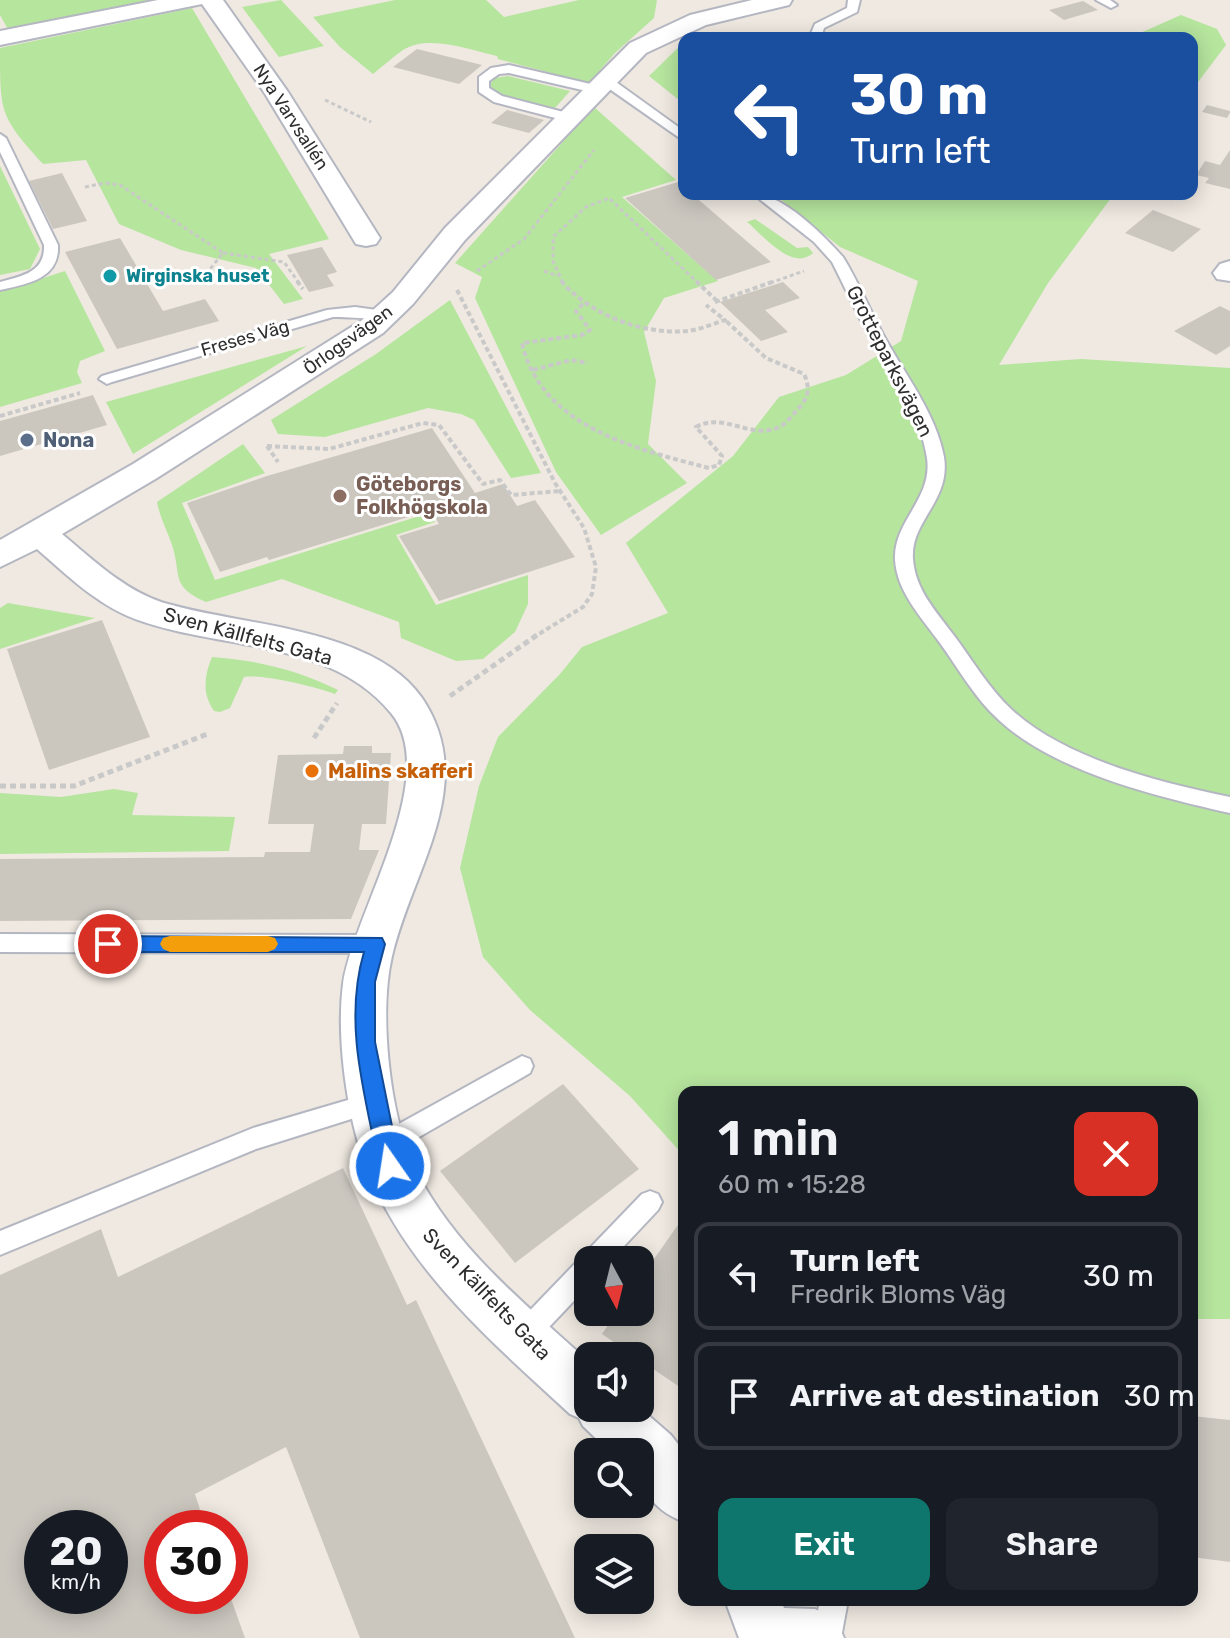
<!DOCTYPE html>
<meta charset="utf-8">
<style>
body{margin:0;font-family:Rubik,sans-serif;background:#20242c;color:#f1f3f6;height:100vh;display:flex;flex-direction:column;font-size:30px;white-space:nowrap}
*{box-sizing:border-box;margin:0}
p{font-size:26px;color:#9ea1a6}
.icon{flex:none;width:44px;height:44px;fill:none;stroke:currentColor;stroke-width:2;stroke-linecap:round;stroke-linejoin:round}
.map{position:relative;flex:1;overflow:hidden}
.sheet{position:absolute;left:678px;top:1086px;width:520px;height:520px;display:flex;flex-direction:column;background:#171b24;border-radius:16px;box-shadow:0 4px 20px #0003}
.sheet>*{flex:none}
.guide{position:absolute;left:678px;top:32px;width:520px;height:168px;border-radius:16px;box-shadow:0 4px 20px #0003;background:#1a4fa0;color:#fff;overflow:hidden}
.needle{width:52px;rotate:173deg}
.controls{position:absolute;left:574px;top:1246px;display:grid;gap:16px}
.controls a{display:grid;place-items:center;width:80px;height:80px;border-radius:16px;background:#171b24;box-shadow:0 4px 20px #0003;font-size:40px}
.speed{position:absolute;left:24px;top:1510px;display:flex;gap:16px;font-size:40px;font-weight:700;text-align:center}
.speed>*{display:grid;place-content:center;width:104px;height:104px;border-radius:50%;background:#171b24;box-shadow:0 4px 20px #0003;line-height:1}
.speed small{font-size:20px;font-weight:400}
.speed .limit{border:12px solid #d22;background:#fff;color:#111}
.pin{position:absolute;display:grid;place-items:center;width:68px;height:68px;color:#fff;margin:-34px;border:4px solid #fff;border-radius:50%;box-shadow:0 2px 8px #0007}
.me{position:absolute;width:88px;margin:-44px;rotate:347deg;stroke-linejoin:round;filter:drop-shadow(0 0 6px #0008)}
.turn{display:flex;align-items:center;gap:28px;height:168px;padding:0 40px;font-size:36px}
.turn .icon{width:104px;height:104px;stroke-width:2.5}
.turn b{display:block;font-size:56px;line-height:68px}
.round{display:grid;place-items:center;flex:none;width:84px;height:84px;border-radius:16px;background:#20242c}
.headline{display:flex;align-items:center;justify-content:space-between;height:136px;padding:0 40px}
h1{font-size:48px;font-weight:600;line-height:60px}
.action{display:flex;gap:16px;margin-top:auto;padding:16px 40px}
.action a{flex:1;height:92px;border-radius:16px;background:#0f766e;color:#fff;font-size:32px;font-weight:600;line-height:92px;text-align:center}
.action a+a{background:#20242c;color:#f1f3f6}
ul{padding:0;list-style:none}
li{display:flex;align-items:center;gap:24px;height:108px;margin:0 16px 12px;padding:0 24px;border:4px solid #363941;border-radius:16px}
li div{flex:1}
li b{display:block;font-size:30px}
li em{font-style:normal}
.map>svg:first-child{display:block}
</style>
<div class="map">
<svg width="1230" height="1638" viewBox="0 0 1230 1638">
<rect width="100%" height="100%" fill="#efe9e1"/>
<g fill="#b6e59e">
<path d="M 0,0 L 154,0 L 9,31 L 0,15 Z"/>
<path d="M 281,0 L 324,46 L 279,57 L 242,7 Z"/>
<path d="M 395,0 L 486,0 L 504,17 L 579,0 L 657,0 L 654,18 L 615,53 L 589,83 L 498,59 L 497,56 C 469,50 430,34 403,50 C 393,57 383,66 373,74 L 340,47 L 313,17 Z"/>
<path d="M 192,8 L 329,239 L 269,254 L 303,299 L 284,304 L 256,268 L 181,250 L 119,224 L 86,160 L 43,164 C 0,116 0,114 0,48 Z"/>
<path d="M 1181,15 L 1217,29 L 1226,45 L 1192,90 L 1192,38 L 1129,38 Z"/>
<path d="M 684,42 L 684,104 L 649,76 Z"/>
<path d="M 508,76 L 570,91 L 555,108 L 498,94 L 488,86 L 495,78 Z"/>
<path d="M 594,107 L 676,180 L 622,197 L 718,281 L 664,298 L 644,332 L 656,381 L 648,444 L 687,483 L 601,535 L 556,472 L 475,298 L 482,277 L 455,263 Z"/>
<path d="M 0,166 L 40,249 L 30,269 L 0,275 Z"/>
<path d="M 774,194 L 1114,194 L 1048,283 L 999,365 L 1081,359 L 1230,368 L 1230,1319 L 1192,1319 L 1192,1092 L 684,1092 L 684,1156 L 630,1096 L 530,1010 L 483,957 L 460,868 L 479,786 L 498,737 L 560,674 L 582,647 L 668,613 L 626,543 L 733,456 L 779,397 L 846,375 L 901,341 L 918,281 L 840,247 Z"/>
<path d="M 755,219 L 797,248 L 808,247 L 813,253 C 792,272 764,236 747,222 Z"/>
<path d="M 65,271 L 105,351 L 80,361 L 77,372 L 82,383 L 0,407 L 0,292 Z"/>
<path d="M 450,300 L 541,473 L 511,478 L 474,420 L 461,414 L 428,408 L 325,437 L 278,434 L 271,420 L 376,354 Z"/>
<path d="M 307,346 L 133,454 L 106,402 Z"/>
<path d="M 243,444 L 265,473 L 182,503 L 215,580 L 429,513 L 435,522 L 396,535 L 436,605 L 528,575 L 528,604 L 515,632 L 483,659 L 456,661 L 401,638 L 399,622 L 282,579 L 206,602 C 170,586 182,576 172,545 C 167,530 160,518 157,502 Z"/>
<path d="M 8,603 L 95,618 L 0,649 L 0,608 Z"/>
<path d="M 212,657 C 256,660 298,670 338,690 L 335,694 C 315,687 264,674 244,677 L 230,708 L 220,712 L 214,711 C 202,694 204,676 212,657 Z"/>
<path d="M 114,789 L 138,793 L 132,815 L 235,817 L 229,851 L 0,854 L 0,793 L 61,797 Z"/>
</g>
<g fill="#cbc7bf" fill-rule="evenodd">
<path d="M 1083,1 L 1098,10 L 1064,20 L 1049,10 Z"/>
<path d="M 417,49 L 482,65 L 459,84 L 393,67 Z"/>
<path d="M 1207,105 L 1230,111 L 1230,113 L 1227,118 L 1202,112 Z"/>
<path d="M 507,110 L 544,120 L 529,133 L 491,123 Z"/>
<path d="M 1230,150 L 1230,189 L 1205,183 L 1209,178 L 1196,175 L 1205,161 L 1220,165 Z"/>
<path d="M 62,173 L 87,221 L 53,229 L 29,181 Z"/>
<path d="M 678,182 L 684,187 L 684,194 L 692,194 L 771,262 L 716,280 L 625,198 Z"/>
<path d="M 1153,210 L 1201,229 L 1173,252 L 1125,233 Z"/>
<path d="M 120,238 L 163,311 L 205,299 L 219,321 L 117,349 L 65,252 Z"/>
<path d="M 322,247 L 337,272 L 327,275 L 334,286 L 309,292 L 287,255 Z"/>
<path d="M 783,282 L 800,298 L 765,310 L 788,332 L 761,341 L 720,302 Z"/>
<path d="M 1220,306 L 1230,311 L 1230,346 L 1216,355 L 1174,331 Z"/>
<path d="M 93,395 L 107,425 L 0,456 L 0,421 Z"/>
<path d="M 432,428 L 475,493 L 503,484 L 517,506 L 535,500 L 575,557 L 439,601 L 399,536 L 439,524 L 431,510 L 269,560 L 267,557 L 220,572 L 187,503 L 267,476 Z"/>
<path d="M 102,620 L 150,737 L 49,770 L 7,649 Z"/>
<path d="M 344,746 L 372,746 L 372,753 L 391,753 L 386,824 L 362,824 L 359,850 L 379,850 L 351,919 L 0,921 L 0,859 L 264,857 L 265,852 L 310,852 L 314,824 L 268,824 L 278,755 L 343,754 Z"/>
<path d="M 563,1084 L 639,1169 L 515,1263 L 440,1171 Z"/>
<path d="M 343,1168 L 407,1305 L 416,1300 L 575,1638 L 360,1638 L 286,1447 L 195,1494 L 206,1528 L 162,1528 L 162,1596 L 230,1596 L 245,1638 L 0,1638 L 0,1275 L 101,1229 L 118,1277 ZM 42,1528 L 110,1528 L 110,1596 L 42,1596 Z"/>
<path d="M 680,1222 L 684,1225 L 684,1390 L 640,1360 L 640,1356 L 634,1356 L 602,1334 L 617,1312 L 640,1312 L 640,1279 Z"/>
<path d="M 1192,1416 L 1230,1420 L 1230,1562 L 1192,1557 Z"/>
</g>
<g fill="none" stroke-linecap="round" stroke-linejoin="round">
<defs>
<g id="lane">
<path d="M 848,0 L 860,0 L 857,12 L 824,28 L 821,38 L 809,38 L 815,24 L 847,8 Z"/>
<path d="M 1096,0 L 1110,0 L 1117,5 L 1111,8 Z"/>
<path d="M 509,65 L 599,86 L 601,89 L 595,93 L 509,73 L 499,74 L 489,81 L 489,88 L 502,96 L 571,114 L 573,117 L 567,121 L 494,102 L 479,92 L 479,77 L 491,68 Z"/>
<path d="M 601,77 L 609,77 L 684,131 L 684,141 L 601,83 Z"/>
<path d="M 0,134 L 6,138 L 58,245 C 60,279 27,284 0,290 L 0,282 C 23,276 45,272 44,245 L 0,152 Z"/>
<path d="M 753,194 C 783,194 823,235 843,257 C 859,283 870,311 885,338 C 906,376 936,414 944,457 C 951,501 910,521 913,559 C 915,589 935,610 952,633 C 972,659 988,688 1012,710 C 1065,759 1161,783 1230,797 L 1230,813 C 1158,797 1056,772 1000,721 C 974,698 958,667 937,639 C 920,616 897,591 895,560 C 893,521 933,499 927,458 C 921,416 893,380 873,343 C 858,317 846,289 832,262 L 814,242 Z"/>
<path d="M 355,307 L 384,311 L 391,315 C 383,322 348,316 333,317 L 112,382 L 107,384 L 99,379 L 102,376 L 327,310 Z"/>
<path d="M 0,934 L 376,935 L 384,938 L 387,944 L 384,950 L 376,953 L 0,952 Z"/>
<path d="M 522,1056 L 530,1059 L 533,1066 L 530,1073 L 393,1152 L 385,1155 L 377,1152 L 373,1144 L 377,1136 Z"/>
<path d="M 375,1092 L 383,1095 L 386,1102 L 383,1109 L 256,1149 L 0,1255 L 0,1231 L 253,1128 Z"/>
<path d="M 650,1191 L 658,1194 L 662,1202 L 658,1210 L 611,1260 L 588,1260 L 588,1286 L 532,1345 L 523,1349 L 514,1345 L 510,1336 L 514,1327 L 642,1194 Z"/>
<path d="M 820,1600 L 848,1600 L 841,1638 L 813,1638 Z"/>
</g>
<g id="street">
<path d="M 158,0 L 223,0 L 288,92 L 380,238 L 376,244 L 366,246 L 356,244 L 264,92 L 202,4 L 0,45 L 0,31 Z"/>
<path d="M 752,0 L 792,0 L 789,5 L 706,25 L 646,53 L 465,240 L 413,304 L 383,333 L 157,478 L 62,534 C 92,559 123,589 161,602 C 237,626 372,626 422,698 C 480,784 412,870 392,956 C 379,1012 389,1111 413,1164 C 450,1244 524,1303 588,1361 L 588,1408 L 640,1408 L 671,1435 L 684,1452 L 684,1522 C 649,1508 640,1488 640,1452 L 610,1452 L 583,1426 L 579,1418 L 570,1414 C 492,1342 407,1270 367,1169 C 347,1118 336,1038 343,984 C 353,914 443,776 391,713 C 330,638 218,650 135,619 C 96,604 67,575 37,549 L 0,567 L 0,540 L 133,464 L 361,321 L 393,292 L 445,228 L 630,43 L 690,15 Z"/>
<path d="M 1230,261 L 1230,281 L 1217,279 L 1213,273 L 1220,264 Z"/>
<path d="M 725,1600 L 781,1600 L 784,1608 L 815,1609 L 835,1618 L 844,1638 L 739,1638 Z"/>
</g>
</defs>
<use href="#lane" stroke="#b4b7c1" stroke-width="4"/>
<use href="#street" stroke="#b4b7c1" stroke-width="4"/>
<g stroke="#c9c9c9" stroke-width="3" stroke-dasharray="4 3" stroke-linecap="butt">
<path d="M 325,100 L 371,122"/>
<path d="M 85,187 L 105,183 L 120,185 L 223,253 L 206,274"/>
<path d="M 223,253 L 284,262 L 299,283"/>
<path d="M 477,271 L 524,239 L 594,150"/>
<path d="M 544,271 L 558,276"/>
<path d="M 563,283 L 553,261 L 553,237 L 586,207 L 609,198 L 698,283"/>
<path d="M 770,283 L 804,271"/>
</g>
<g stroke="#c9c9c9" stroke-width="4" stroke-dasharray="5 3" stroke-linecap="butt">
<path d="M 297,281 L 303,289"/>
<path d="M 561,281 C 591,315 642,335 688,331 C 701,329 713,324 725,320 L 706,305"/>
<path d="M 696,281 L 717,301"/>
<path d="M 457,290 L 555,483 L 584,528 L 596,567 L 592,594 L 583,607 L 534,637"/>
<path d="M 715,302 L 775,281"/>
<path d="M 583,304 L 576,311 L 590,330 L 582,335 L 522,343 C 541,427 636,449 709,468 L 719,465 L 722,456 L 696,427 C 725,411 753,442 781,426 C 788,422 793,414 799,408 C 809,397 810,387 804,374 L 766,358 L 725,320"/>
<path d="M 533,370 L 571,360 L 588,363"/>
<path d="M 0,416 L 80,393"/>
<path d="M 267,446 L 329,449 L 423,423 L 439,425 L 483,484 L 500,480 L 511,495 L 561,491"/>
<path d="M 267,446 L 278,462"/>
</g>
<g stroke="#c9c9c9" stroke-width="5" stroke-dasharray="6 4" stroke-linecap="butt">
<path d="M 450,696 L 537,635"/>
<path d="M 314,738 L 337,703"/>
<path d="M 0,786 L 74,786 L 210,733"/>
</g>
<use href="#lane" fill="#fff" fill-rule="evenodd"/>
<use href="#street" fill="#fff" fill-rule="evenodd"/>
</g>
<path fill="#1a73e8" stroke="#114b97" stroke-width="2" d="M 108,936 L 382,938 L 385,944 L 375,982 L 375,1042 L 400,1166 L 397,1173 L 390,1176 L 382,1173 L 379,1166 C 365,1095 343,1023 364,952 L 108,952 L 101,949 L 98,944 L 101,938 Z"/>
<path fill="#f59e0b" d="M 170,936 L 268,936 L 275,938 L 278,944 L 275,949 L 268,952 L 170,952 L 163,949 L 160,944 L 163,938 Z"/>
<circle fill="#0f9aa8" stroke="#fff" stroke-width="3" cx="110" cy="276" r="8"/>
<circle fill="#5c6f8a" stroke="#fff" stroke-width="3" cx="27" cy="440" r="8"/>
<circle fill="#8d6e63" stroke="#fff" stroke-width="3" cx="340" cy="496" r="8"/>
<circle fill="#e8710a" stroke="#fff" stroke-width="3" cx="312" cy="771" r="8"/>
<g text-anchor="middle" stroke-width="6" stroke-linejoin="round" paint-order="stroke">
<g font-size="18" fill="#2e2e2e" stroke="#fff">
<text transform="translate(291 117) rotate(57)" y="6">Nya Varvsallén</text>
<text transform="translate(245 338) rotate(-16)" y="6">Freses Väg</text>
<text transform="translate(348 340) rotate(-36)" y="6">Örlogsvägen</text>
</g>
<g font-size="18" font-weight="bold" fill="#0d838f" stroke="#fff" text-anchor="start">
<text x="126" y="282">Wirginska huset</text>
</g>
<g font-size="20" fill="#2e2e2e" stroke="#fff">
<text transform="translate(890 361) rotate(63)" y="7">Grotteparksvägen</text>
<text transform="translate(248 636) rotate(15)" y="7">Sven Källfelts Gata</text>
<text transform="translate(487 1294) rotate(46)" y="7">Sven Källfelts Gata</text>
</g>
<g font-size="20" font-weight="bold" fill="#4e5e75" stroke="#fff" text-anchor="start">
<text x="43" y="447">Nona</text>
</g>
<g font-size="20" font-weight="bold" fill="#785e54" stroke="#fff" text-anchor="start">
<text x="356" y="491">Göteborgs<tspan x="356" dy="23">Folkhögskola</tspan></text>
</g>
<g font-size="20" font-weight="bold" fill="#c56008" stroke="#fff" text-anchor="start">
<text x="328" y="778">Malins skafferi</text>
</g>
</g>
</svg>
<div class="controls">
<a><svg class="needle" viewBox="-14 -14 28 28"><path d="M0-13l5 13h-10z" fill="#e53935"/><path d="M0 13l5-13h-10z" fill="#9ea1a6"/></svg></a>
<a><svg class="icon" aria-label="sound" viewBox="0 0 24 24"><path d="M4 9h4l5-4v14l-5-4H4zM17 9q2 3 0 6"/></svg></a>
<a><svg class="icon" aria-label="search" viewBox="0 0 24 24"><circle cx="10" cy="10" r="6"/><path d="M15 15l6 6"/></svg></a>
<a><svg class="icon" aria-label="layers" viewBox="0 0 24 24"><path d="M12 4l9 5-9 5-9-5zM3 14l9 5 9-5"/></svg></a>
</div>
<div class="speed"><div>20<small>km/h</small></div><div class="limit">30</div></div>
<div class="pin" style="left:108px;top:944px;background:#d93025"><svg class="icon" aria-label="arrive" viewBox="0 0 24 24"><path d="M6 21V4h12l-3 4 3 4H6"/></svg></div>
<svg class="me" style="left:390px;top:1166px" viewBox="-20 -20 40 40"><circle r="17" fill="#1a73e8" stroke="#fff" stroke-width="3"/><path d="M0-11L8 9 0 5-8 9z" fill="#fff"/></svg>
<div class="guide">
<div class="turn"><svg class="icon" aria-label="left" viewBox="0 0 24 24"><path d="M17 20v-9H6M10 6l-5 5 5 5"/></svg><div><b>30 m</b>Turn left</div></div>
</div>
<section class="sheet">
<div class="headline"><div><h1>1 min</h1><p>60 m · 15:28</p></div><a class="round" style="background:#d93025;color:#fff"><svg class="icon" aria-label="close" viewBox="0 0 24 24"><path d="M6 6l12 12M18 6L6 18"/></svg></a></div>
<ul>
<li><svg class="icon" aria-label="left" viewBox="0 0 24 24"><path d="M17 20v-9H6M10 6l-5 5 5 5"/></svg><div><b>Turn left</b><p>Fredrik Bloms Väg</p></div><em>30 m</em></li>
<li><svg class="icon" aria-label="arrive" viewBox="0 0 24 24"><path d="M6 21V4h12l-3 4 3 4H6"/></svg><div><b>Arrive at destination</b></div><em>30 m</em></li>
</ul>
<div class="action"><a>Exit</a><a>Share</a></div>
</section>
</div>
